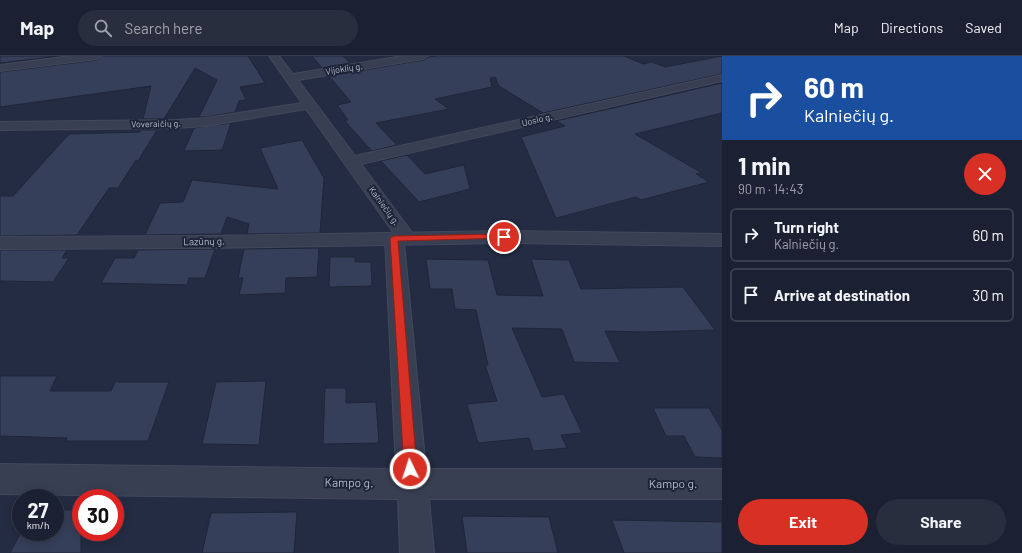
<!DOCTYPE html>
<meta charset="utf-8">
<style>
body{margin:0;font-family:Barlow,sans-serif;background:#282e3e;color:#f1f3f6;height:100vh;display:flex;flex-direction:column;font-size:15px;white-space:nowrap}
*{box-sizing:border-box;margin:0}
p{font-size:13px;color:#a0a3ac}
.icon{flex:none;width:22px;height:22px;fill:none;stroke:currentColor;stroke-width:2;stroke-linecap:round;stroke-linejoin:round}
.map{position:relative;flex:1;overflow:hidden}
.side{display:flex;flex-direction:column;background:#1b2132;width:300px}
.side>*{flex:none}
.top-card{background:#1a4fa0;color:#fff;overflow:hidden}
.speed{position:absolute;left:12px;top:433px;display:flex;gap:8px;font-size:20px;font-weight:700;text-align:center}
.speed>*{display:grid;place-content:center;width:52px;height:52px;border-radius:50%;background:#1b2132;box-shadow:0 2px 10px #0003,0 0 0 1px #393e4d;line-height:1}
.speed small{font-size:10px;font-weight:400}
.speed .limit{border:6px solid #d22;background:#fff;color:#111}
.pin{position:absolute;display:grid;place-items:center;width:34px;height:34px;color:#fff;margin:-17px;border:2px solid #fff;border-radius:50%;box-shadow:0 1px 4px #0007}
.me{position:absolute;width:44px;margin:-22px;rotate:356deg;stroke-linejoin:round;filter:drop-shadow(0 0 3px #0008)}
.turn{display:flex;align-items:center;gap:14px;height:84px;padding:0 16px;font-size:18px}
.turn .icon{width:52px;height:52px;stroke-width:2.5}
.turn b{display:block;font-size:28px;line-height:34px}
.round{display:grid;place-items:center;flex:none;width:42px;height:42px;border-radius:21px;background:#282e3e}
.summary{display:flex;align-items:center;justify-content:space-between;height:68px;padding:0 16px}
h1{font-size:24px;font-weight:700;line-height:30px}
.cta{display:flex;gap:8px;margin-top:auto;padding:8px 16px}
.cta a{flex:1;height:46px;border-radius:24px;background:#d93025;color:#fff;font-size:16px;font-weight:700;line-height:46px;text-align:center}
.cta a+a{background:#282e3e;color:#f1f3f6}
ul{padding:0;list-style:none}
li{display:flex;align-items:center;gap:12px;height:54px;margin:0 8px 6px;padding:0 8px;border:2px solid #393e4d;border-radius:6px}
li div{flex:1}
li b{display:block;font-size:15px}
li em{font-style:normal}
header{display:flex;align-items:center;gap:24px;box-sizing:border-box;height:56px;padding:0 20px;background:#1b2132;border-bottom:1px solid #393e4d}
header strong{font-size:19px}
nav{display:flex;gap:22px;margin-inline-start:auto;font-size:14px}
.search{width:280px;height:36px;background:#282e3e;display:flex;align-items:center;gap:10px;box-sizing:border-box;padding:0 14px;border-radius:22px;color:#a0a3ac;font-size:15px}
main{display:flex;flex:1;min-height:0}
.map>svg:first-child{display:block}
</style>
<header>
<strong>Map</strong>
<div class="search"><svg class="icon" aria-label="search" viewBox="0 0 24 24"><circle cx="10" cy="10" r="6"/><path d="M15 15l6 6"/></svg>Search here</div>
<nav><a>Map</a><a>Directions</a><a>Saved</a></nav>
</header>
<main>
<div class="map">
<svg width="722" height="497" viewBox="0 0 722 497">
<rect width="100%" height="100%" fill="#242c43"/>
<g fill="#363f59" stroke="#1f263a">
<path d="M 0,0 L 59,0 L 0,7 Z"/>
<path d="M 103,0 L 248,0 L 265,27 L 240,31 L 246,44 L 239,45 L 235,56 L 206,61 L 199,61 L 217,24 L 195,12 L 164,63 L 143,63 L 151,30 L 0,51 L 0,16 L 97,4 Z"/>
<path d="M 312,0 L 343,0 L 350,7 L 322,12 Z"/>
<path d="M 436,0 L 624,0 L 643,8 L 652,6 L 665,11 L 722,0 L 722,18 L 543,57 L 499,30 L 495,21 L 490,22 L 492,31 L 435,43 L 449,53 L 376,67 L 397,89 L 372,95 L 344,64 L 348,64 L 337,49 L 351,46 L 329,20 L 423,4 L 429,1 Z"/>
<path d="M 722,27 L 722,57 L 635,78 L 702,117 L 696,118 L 709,126 L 641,144 L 636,141 L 556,162 L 521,81 L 565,70 L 556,65 Z"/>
<path d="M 231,67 L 222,94 L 184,95 L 194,72 Z"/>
<path d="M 140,74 L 157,74 L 138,105 L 136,104 L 118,132 L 109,132 L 77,179 L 0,180 L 0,140 L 13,140 L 69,78 L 140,76 Z"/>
<path d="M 302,84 L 324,122 L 320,177 L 247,178 L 249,168 L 227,161 L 221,178 L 145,179 L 160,147 L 183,146 L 192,124 L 278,133 L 260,92 Z"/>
<path d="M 407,99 L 425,118 L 464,109 L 470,133 L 419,146 L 381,105 Z"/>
<path d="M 319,192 L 317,221 L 286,222 L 285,237 L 239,239 L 243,222 L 238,222 L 244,193 Z"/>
<path d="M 215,193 L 205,222 L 189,222 L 187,229 L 101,227 L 115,202 L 134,202 L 138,194 Z"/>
<path d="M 0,194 L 67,194 L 62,202 L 69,202 L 53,226 L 0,225 Z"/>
<path d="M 330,201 L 355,201 L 355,206 L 371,206 L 372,230 L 329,231 Z"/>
<path d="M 426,203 L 488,204 L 497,239 L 543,240 L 531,203 L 569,204 L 581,233 L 683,231 L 715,274 L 642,276 L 605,275 L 620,307 L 574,306 L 562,273 L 512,272 L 542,341 L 564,338 L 582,377 L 561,379 L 567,392 L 533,395 L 529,382 L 478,387 L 467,348 L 497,345 L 485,309 L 488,309 L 476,254 L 455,253 L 452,233 L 430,233 Z"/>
<path d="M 0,320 L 57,320 L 50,335 L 111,335 L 115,326 L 169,326 L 148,385 L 66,385 L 67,382 L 0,380 Z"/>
<path d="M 266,325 L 259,389 L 202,388 L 216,326 Z"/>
<path d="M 325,332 L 346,332 L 346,347 L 376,346 L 379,387 L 323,388 Z"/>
<path d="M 653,352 L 709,352 L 722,374 L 722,402 L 695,401 L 684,380 L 666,380 Z"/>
<path d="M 55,454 L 81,454 L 81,497 L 10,497 L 21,476 L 55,476 Z"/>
<path d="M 297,456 L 294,497 L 202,497 L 211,457 Z"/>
<path d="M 462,460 L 549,461 L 558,497 L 467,497 Z"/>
<path d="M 612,464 L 722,466 L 722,497 L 624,497 Z"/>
</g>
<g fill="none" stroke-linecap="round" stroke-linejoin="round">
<defs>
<g id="minor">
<path d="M 71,0 L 102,0 L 97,3 L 0,15 L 0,9 Z"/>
<path d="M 269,0 L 279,0 L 293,18 L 403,0 L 428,0 L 423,3 L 298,24 L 355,100 L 722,19 L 722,25 L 361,108 L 416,182 L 414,186 L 404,187 L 426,413 L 722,413 L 722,443 L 429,443 L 434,497 L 400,497 L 398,443 L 0,438 L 0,408 L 396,413 L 385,182 L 387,178 L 393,176 L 306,53 L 206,70 L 176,72 L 0,74 L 0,66 L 176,64 L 206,62 L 302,47 Z"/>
</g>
<path id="tertiary" d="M 504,175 L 722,178 L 722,190 L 504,187 L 205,192 L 0,193 L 0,181 L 205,180 Z"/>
</defs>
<use href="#minor" stroke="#42485c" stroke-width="2"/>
<use href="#tertiary" stroke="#42485c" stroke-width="2"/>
<use href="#minor" fill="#393f53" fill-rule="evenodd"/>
<use href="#tertiary" fill="#393f53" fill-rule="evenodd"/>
</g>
<path fill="#d93025" stroke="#8d1f18" d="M 504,178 L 506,179 L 506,182 L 398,185 L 417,413 L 415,417 L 410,419 L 406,417 L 404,413 L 390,182 L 394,180 Z"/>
<g text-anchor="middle" stroke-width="4" stroke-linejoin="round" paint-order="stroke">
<g font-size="9" fill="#b6bbcd" stroke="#1d2438">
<text transform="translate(344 13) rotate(-9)" y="3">Vijoklių g.</text>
<text transform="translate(537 64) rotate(-13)" y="3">Uosio g.</text>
<text transform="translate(156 68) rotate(-1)" y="3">Voveraičių g.</text>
<text transform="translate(384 150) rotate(54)" y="3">Kalniečių g.</text>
</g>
<g font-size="10" fill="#b6bbcd" stroke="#1d2438">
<text transform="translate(204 185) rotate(-1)" y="4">Lazūnų g.</text>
</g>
<g font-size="12" fill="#b6bbcd" stroke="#1d2438">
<text transform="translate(349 427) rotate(1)" y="4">Kampo g.</text>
<text x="673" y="432">Kampo g.</text>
</g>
</g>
</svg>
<div class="speed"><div>27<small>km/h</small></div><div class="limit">30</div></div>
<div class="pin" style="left:504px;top:181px;background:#d93025"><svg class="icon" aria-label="arrive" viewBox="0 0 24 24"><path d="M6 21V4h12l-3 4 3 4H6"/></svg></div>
<svg class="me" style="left:410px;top:413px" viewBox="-20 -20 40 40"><circle r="17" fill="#d93025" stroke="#fff" stroke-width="3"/><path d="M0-11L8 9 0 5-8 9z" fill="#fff"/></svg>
</div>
<section class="side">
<div class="top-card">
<div class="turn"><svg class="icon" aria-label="right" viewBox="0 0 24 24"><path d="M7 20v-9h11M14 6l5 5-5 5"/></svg><div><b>60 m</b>Kalniečių g.</div></div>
</div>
<div class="summary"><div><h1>1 min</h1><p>90 m · 14:43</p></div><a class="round" style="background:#d93025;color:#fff"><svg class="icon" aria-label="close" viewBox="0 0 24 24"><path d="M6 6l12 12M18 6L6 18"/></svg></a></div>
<ul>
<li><svg class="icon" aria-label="right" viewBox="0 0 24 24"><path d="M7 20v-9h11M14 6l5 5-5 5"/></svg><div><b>Turn right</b><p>Kalniečių g.</p></div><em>60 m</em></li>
<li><svg class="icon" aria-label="arrive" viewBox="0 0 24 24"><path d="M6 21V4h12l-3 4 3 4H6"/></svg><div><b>Arrive at destination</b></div><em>30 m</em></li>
</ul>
<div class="cta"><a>Exit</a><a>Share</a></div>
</section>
</main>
